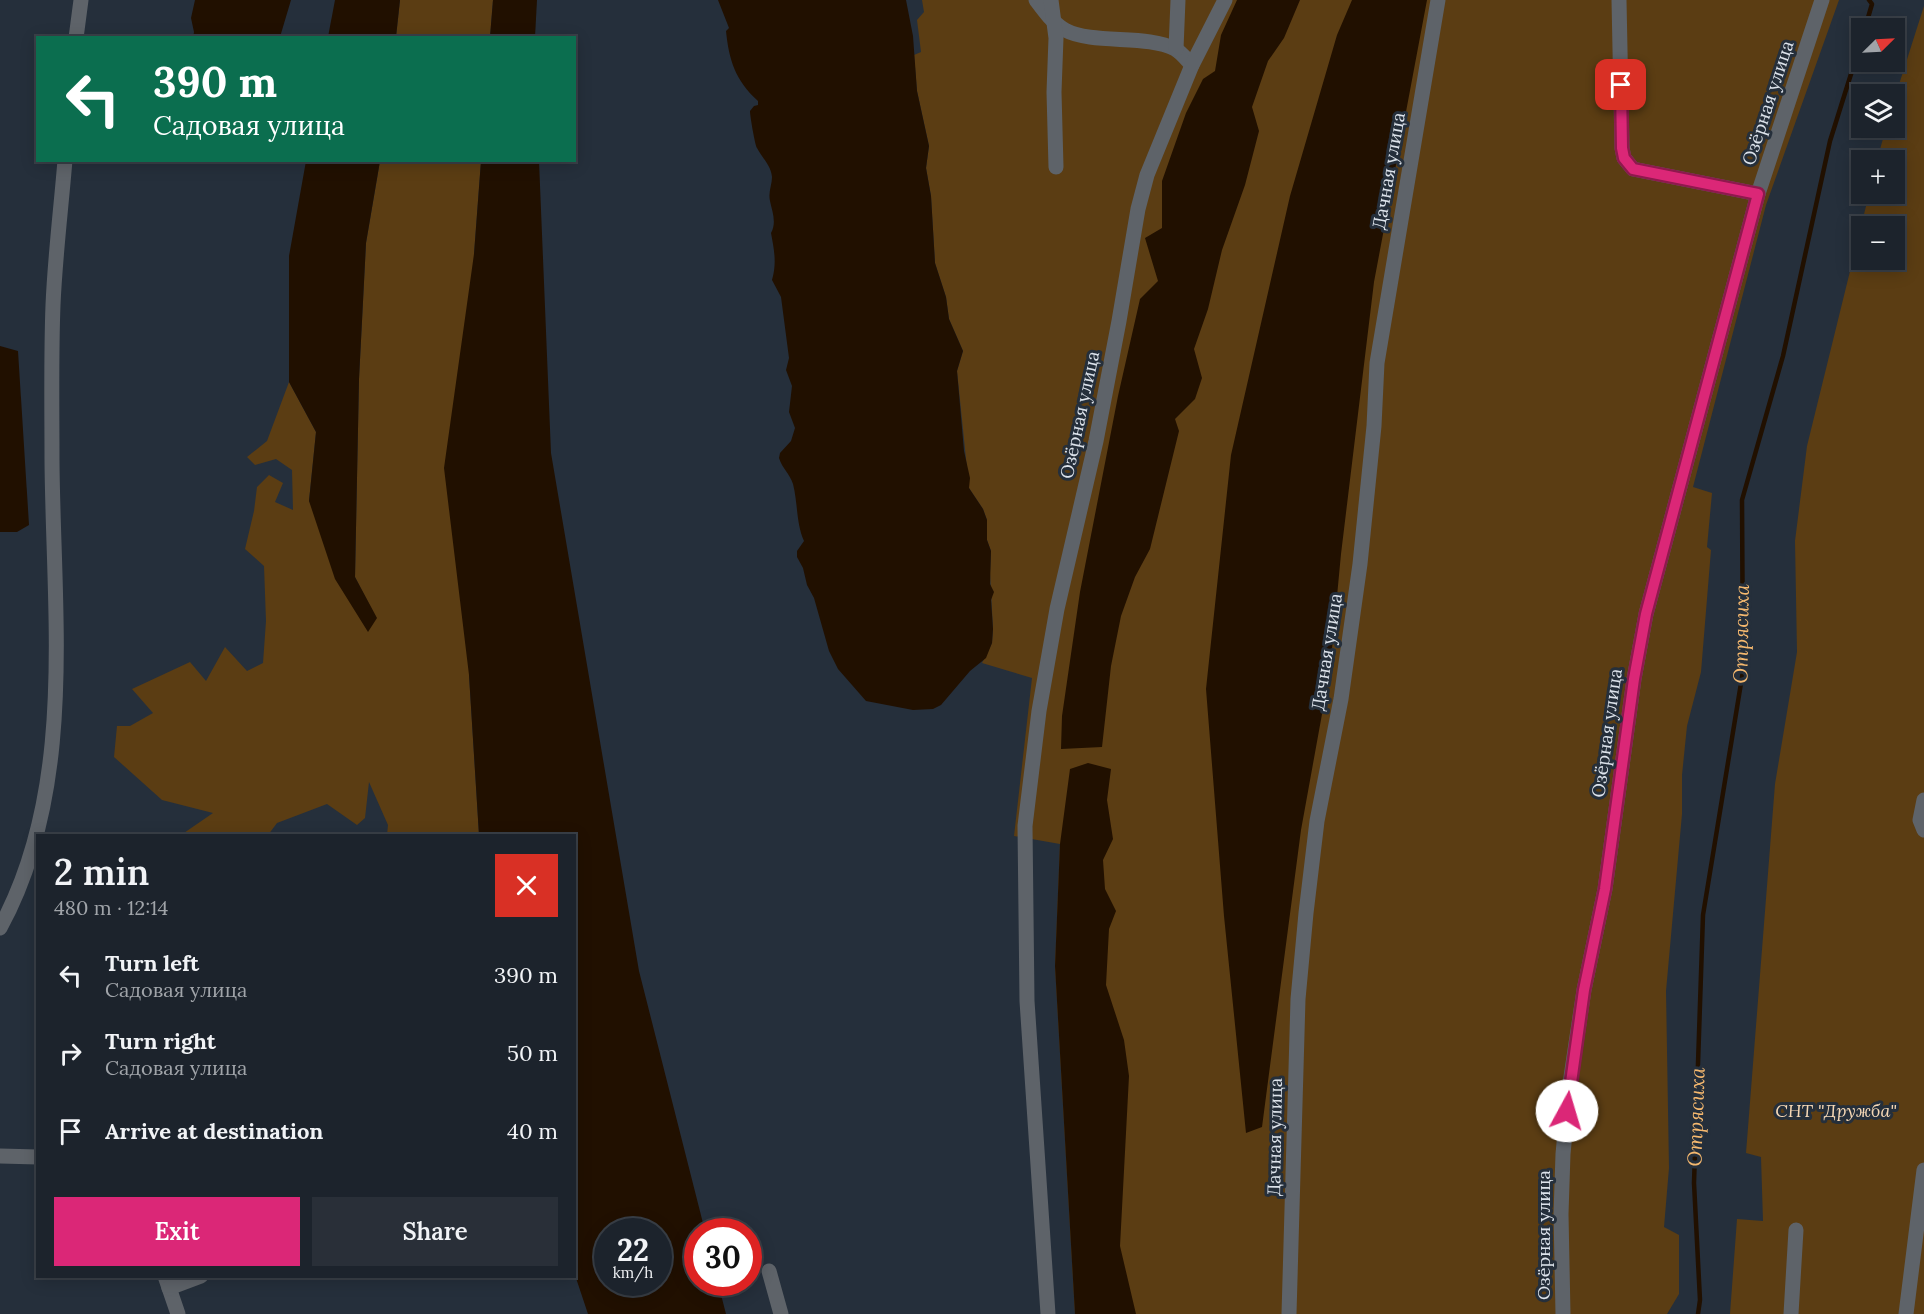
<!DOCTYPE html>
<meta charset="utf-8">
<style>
body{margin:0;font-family:Lora,serif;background:#292f38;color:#f1f3f6;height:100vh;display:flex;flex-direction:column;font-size:22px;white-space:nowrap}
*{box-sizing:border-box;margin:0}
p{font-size:20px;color:#a0a4a9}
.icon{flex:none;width:33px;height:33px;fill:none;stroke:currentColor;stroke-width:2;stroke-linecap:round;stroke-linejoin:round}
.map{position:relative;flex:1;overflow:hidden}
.side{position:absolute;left:36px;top:834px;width:540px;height:444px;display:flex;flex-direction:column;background:#1c232c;border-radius:0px;box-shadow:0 3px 15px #0003,0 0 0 2px #3a4048}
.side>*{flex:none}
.guide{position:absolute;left:36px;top:36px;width:540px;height:126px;border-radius:0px;box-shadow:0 3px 15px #0003,0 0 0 2px #3a4048;background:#0b6e4f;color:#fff;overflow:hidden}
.needle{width:39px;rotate:66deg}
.buttons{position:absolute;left:1851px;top:18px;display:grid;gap:12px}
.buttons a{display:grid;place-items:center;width:54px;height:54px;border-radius:0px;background:#1c232c;box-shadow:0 3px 15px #0003,0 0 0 2px #3a4048;font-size:30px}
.speed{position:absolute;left:594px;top:1218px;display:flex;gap:12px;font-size:30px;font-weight:700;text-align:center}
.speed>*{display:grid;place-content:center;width:78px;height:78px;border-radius:50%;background:#1c232c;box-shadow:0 3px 15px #0003,0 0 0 2px #3a4048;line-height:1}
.speed small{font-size:15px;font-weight:400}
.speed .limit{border:9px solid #d22;background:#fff;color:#111}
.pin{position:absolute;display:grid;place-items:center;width:51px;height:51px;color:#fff;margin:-26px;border-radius:12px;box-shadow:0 3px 9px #0006}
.me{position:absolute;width:66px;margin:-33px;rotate:6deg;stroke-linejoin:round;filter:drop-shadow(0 0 4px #0008)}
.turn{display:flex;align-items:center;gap:21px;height:126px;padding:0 18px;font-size:27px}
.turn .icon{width:78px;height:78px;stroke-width:2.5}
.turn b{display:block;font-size:42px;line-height:51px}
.round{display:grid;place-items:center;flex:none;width:63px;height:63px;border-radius:0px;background:#292f38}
.head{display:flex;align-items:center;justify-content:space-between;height:102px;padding:0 18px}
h1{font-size:36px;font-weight:600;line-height:45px}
.button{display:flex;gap:12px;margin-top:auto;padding:12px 18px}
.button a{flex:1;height:69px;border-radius:0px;background:#db2777;color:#fff;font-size:24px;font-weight:600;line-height:69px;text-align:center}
.button a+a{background:#292f38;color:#f1f3f6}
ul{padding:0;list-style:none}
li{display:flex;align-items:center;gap:18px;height:78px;padding:0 18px}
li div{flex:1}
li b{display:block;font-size:22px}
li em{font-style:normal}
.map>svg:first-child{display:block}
</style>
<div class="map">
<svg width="1924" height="1314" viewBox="0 0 1924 1314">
<rect width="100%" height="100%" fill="#252f3b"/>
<g fill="#5b3d13" fill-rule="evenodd">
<path d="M 400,0 L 493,0 L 490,37 L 396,37 Z"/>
<path d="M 922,0 L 1839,0 L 1766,205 L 1693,487 L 1712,493 L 1707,547 L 1711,550 L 1701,672 L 1687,726 L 1682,775 L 1682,814 L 1666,991 L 1669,1168 L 1664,1227 L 1679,1235 L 1679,1294 L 1667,1314 L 1075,1314 L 1055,966 L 1060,844 L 1014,836 L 1032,678 L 982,663 L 992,643 L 993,629 L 990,573 L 991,551 L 987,540 L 987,520 L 983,509 L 969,488 L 957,371 L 963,351 L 949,319 L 946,297 L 935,263 L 931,196 L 926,168 L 929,146 L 917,91 L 914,55 L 921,52 L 917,20 L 924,12 Z"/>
<path d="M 1924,6 L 1924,1314 L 1730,1314 L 1737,1219 L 1763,1221 L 1761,1157 L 1746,1153 L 1775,784 L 1797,652 L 1795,541 L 1807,446 L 1869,194 L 1894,194 L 1894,160 L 1877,160 L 1886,128 L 1894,128 L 1895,97 ZM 1862,226 L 1894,226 L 1894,260 L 1862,260 Z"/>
<path d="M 380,161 L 481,161 L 474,254 L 469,675 L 479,835 L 387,835 L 388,825 L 369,782 L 365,818 L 357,825 L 327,804 L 277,823 L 268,835 L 181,835 L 213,813 L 162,800 L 114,757 L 117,726 L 130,726 L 153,713 L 132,689 L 190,662 L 206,681 L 225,647 L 247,671 L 263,663 L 266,621 L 264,566 L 245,549 L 254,511 L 257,487 L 269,475 L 283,483 L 275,502 L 293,510 L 292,470 L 276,459 L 255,465 L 247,457 L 267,441 L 289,382 L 316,432 L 309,501 L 376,618 L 355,577 L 359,379 L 366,243 Z"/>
</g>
<g fill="#211000" fill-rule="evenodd">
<path d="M 195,0 L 291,0 L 280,37 L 193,38 L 194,32 L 191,18 Z"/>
<path d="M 335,0 L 400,0 L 396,37 L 328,37 Z"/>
<path d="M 493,0 L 537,0 L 535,37 L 490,37 Z"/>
<path d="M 718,0 L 906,0 L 913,36 L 917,91 L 929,146 L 926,168 L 931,196 L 935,263 L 946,297 L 949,319 L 963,351 L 957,371 L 964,451 L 970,478 L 969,488 L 983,509 L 987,520 L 987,540 L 991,551 L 990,584 L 994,592 L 991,600 L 993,629 L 992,643 L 986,658 L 970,671 L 941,705 L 933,709 L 913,710 L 866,701 L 838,669 L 829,651 L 814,598 L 807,585 L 803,568 L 797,557 L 797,551 L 804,541 C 796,523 798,504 793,484 C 790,474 782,468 779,458 L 780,453 L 791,441 L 795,428 L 789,412 L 792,386 L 786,370 L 789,358 L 781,297 L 772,280 C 777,263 774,249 771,233 C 777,222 772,211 770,201 C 768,192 772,185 772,177 C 771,165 762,158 757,148 C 755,145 750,116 750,111 L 754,106 L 758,105 L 758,101 C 735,80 729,60 726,31 L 729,28 Z"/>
<path d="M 1237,0 L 1300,0 L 1284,38 L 1268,61 L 1252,107 L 1259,131 L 1245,185 L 1222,250 L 1208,309 L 1194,349 L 1202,378 L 1195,399 L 1175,419 L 1179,431 L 1150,549 L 1135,577 L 1121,616 L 1111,666 L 1102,747 L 1061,749 L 1062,716 L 1080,592 L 1118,396 L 1140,299 L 1158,281 L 1145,238 L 1162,228 L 1162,181 L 1186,113 L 1203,79 L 1215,71 L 1221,35 Z"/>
<path d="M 1352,0 L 1427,0 L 1374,282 L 1341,554 L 1330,670 L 1301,830 L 1262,1127 L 1246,1133 L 1224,916 L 1206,689 L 1231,455 L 1290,196 L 1337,35 Z"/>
<path d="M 306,161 L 380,161 L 366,243 L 359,379 L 355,577 L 377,618 L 368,632 L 335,579 L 309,501 L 316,432 L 289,382 L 289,256 Z"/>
<path d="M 481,161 L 539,161 L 551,453 L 639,971 L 705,1231 L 698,1232 L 698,1282 L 718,1283 L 726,1314 L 588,1314 L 574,1272 L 574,836 L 479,835 L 469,675 L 444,468 L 474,254 ZM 608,1232 L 658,1232 L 658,1282 L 608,1282 Z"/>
<path d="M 0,346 L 18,351 L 29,525 L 17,532 L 0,532 Z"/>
<path d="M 1088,763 L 1111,769 L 1107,800 L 1113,839 L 1103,860 L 1105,889 L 1116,911 L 1109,929 L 1106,985 L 1124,1040 L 1129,1076 L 1120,1246 L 1136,1314 L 1075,1314 L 1055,966 L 1060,844 L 1070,769 Z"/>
</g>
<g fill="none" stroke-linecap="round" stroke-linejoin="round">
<g stroke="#211000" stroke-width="4.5">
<path d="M 1865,28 L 1872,4 L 1869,0"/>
<path d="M 1698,1314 L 1700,1300 L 1694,1183 L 1703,915 L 1743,671 L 1742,500 L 1783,356 L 1830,141 L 1862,39"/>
</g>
<g stroke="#5e6369" stroke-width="15">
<path d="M 1036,0 C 1044,10 1053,24 1065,30 C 1093,45 1147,34 1175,49 C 1181,52 1187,60 1192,65"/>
<path d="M 1051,0 L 1056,38 L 1054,92 L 1056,167"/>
<path d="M 1619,0 L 1622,148 L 1624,158 L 1633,169 L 1758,194"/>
<path d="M 76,38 L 81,0"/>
<path d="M 1176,49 L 1178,0"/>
<path d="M 1924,800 L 1920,820 L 1924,830"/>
<path d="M 0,928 C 77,787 53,613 52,460 C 52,408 51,357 53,305 C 55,257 61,209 65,160"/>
<path d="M 0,1156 L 38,1157"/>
<path d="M 769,1271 L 781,1314"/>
<path d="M 165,1276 L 178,1314"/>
<path d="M 169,1288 L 201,1276"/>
<path d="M 1048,1314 L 1027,1001 L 1025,826 L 1039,711 L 1057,609 L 1096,441 L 1119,321 L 1138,209 L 1147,175 L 1192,65 L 1225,0"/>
<path d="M 1289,1314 L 1298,999 L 1306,913 L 1317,821 L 1341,699 L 1360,564 L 1374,426 L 1377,363 L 1438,0"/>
<path d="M 1563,1314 L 1561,1214 L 1563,1154 L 1569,1090 L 1584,990 L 1605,889 L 1634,679 L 1646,614 L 1758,194 L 1822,0"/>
<path d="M 1791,1314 L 1796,1230"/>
<path d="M 1906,1314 L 1924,1170"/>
</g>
</g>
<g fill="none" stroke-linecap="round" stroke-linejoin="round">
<defs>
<path id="route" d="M 1567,1111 L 1584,990 L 1605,889 L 1634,679 L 1646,614 L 1758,194 L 1633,169 L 1624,158 L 1622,148 L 1621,85"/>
</defs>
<use href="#route" stroke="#8e194d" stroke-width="15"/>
<use href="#route" stroke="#db2777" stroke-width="10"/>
</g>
<g text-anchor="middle" stroke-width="6" stroke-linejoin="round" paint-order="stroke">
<g font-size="18" fill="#dde3eb" stroke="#252f3b">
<text transform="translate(1768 103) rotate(-72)" y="6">Озёрная улица</text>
<text transform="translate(1389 171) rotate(-80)" y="6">Дачная улица</text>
<text transform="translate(1080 415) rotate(-78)" y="6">Озёрная улица</text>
<text transform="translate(1327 652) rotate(-81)" y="6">Дачная улица</text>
<text transform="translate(1607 733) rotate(-82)" y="6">Озёрная улица</text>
<text transform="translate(1275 1137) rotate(-89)" y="6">Дачная улица</text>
<text transform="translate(1544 1235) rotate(-90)" y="6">Озёрная улица</text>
</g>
<g font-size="18" font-style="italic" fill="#f7d9b6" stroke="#252f3b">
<text x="1836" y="1117">СНТ "Дружба"</text>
</g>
<g font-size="20" font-style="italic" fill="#f6b96f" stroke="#252f3b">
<text transform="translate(1741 634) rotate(-89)" y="7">Отрясиха</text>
<text transform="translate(1696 1117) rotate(-88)" y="7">Отрясиха</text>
</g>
</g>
</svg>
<div class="buttons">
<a><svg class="needle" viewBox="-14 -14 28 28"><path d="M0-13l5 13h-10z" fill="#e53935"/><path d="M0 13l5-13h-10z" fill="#a0a4a9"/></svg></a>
<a><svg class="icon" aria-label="layers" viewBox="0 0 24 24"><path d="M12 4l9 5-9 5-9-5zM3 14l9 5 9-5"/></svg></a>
<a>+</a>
<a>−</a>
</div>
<div class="speed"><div>22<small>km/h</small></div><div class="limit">30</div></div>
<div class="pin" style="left:1621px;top:85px;background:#d93025"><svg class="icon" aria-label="arrive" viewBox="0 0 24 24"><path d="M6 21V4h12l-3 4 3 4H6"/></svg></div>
<svg class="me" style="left:1567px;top:1111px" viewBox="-20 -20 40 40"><circle r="19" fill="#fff"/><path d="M0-13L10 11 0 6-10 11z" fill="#db2777"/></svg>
<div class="guide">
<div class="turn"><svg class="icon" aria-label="left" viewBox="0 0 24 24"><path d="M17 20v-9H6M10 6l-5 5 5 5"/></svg><div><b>390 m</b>Садовая улица</div></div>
</div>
<section class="side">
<div class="head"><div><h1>2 min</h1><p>480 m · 12:14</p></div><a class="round" style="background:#d93025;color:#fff"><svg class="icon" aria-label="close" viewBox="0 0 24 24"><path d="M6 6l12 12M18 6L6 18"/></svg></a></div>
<ul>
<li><svg class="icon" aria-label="left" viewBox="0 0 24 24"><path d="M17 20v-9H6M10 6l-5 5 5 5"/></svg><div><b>Turn left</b><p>Садовая улица</p></div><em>390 m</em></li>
<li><svg class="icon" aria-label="right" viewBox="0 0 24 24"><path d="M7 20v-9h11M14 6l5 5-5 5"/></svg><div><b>Turn right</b><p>Садовая улица</p></div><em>50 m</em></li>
<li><svg class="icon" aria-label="arrive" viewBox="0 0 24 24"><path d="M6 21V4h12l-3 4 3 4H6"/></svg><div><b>Arrive at destination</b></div><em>40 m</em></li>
</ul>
<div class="button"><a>Exit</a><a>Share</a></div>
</section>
</div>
